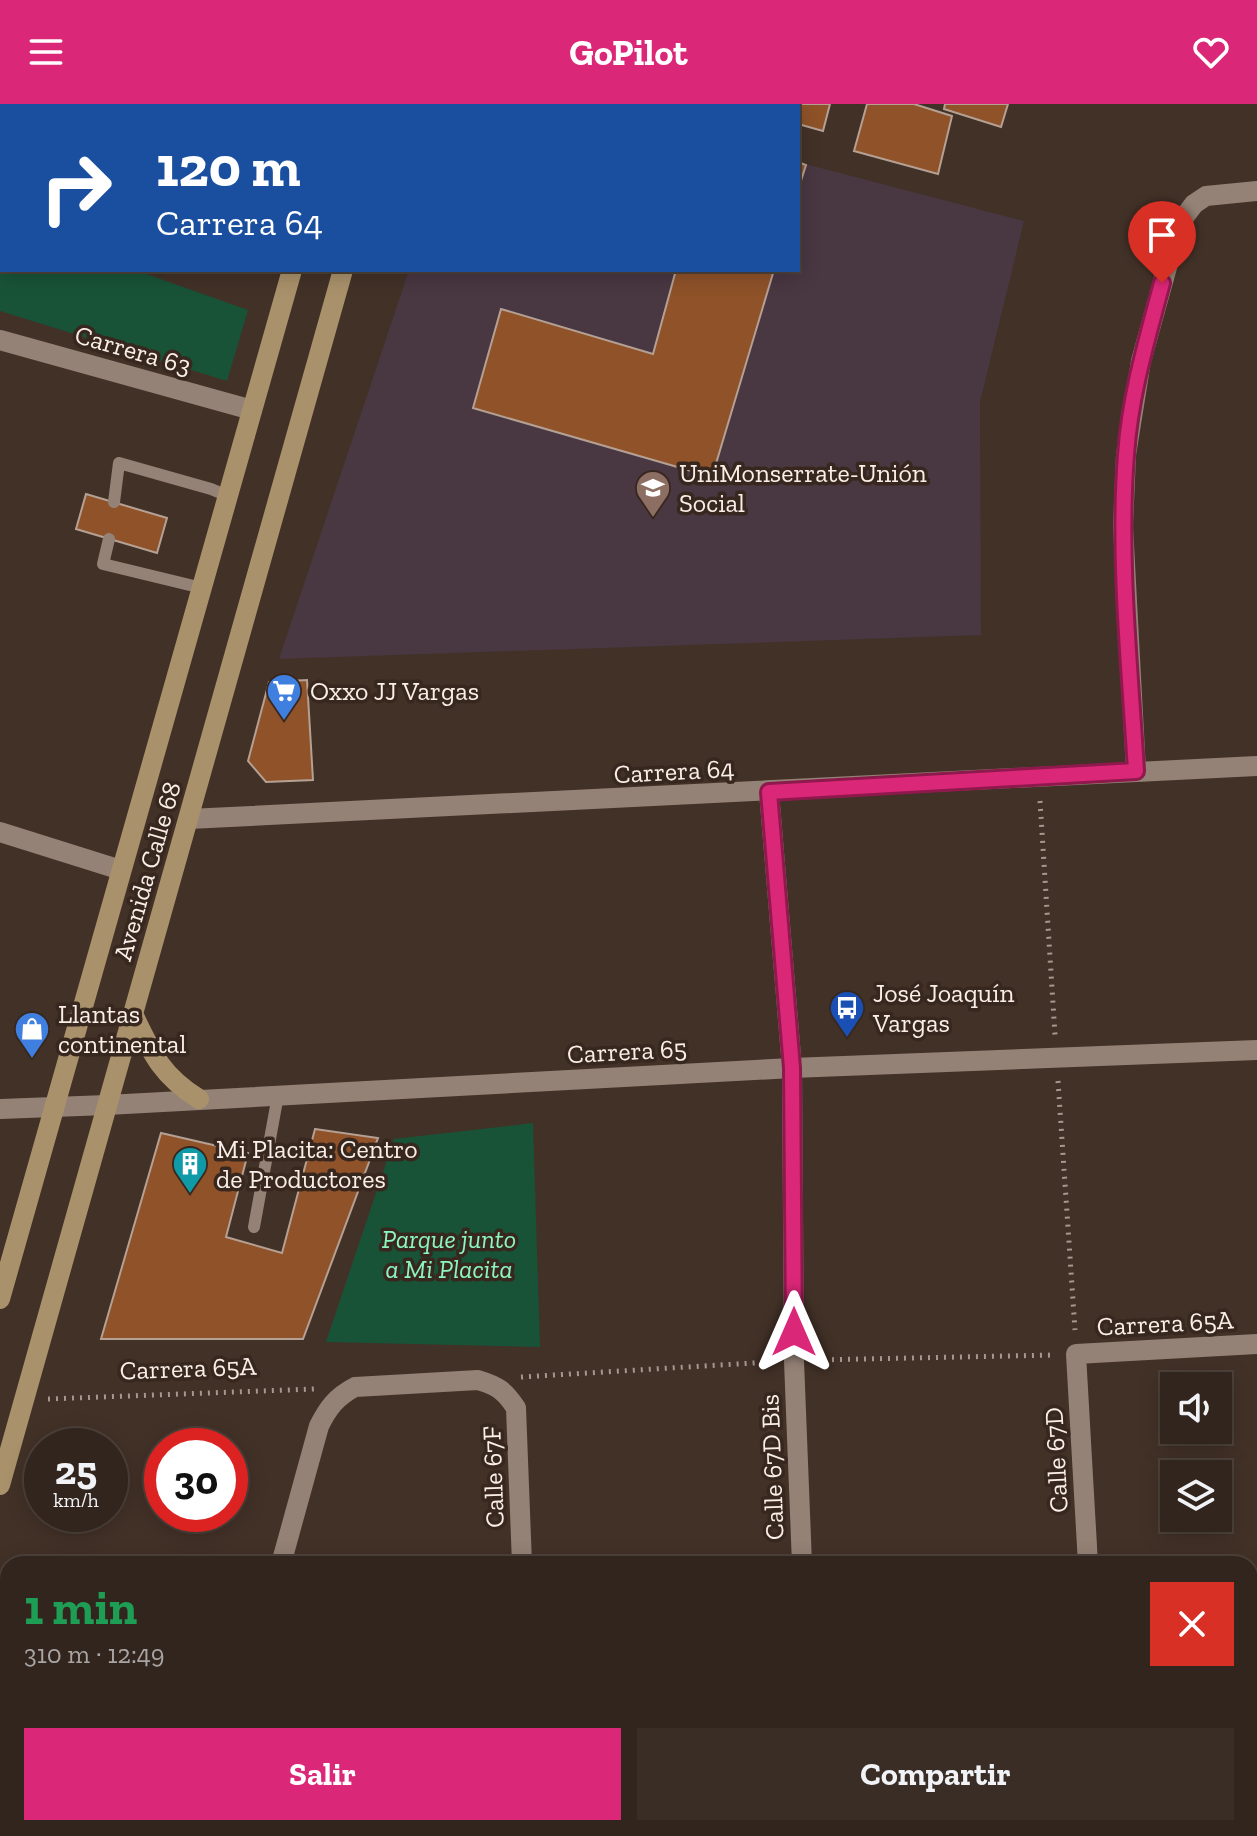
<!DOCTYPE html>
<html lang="es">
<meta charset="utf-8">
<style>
body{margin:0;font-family:"Zilla Slab",serif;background:#3a2d26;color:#f1f3f6;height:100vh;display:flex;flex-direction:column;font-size:30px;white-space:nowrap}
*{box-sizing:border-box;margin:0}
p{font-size:26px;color:#a8a5a4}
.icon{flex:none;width:44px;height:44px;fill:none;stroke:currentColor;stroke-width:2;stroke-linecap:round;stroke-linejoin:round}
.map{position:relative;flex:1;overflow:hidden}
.panel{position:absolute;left:0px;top:1452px;width:1258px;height:280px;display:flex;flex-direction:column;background:#32251d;border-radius:24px 24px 0 0;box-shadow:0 4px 20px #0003,0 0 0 2px #4d423b}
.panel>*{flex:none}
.hud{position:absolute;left:0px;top:0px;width:800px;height:168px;box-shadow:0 4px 20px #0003,0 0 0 2px #4d423b;background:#1a4fa0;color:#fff;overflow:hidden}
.tools{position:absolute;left:1160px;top:1268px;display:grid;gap:16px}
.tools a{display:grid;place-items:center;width:72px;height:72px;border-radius:0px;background:#32251d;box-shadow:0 4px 20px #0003,0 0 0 2px #4d423b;font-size:40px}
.speed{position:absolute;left:24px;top:1324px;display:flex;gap:16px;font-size:40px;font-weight:700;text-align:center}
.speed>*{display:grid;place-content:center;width:104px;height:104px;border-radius:50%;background:#32251d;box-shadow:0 4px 20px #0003,0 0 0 2px #4d423b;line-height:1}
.speed small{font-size:20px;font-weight:400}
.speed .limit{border:12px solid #d22;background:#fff;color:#111}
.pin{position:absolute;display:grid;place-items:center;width:68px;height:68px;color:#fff;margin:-82px -34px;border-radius:50% 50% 50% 0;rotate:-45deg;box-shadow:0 0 8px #0007}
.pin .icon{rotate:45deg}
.me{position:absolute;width:88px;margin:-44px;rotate:0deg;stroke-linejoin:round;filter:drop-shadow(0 0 6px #0008)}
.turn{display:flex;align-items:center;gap:28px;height:168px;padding:0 24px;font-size:36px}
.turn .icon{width:104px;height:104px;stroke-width:2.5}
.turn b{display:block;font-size:56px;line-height:68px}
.round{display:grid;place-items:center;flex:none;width:84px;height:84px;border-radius:0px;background:#3a2d26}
.head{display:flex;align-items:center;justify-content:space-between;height:136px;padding:0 24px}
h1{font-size:48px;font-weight:800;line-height:60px;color:#1e9e55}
.button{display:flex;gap:16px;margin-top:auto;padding:16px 24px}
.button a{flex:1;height:92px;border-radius:0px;background:#db2777;color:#fff;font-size:32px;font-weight:800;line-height:92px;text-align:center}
.button a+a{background:#3a2d26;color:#f1f3f6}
header{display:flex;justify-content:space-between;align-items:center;height:104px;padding:0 24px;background:#db2777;color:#fff;font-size:36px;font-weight:800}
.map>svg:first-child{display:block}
</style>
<header><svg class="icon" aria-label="menu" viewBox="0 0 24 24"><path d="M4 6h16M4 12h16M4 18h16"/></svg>GoPilot<svg class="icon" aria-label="heart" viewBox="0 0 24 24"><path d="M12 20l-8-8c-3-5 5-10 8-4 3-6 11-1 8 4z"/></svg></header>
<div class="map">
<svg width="1257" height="1732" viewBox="0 0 1257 1732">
<rect width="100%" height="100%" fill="#423127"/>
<g fill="#493742">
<path d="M 464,0 L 609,0 L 615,2 L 464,2 Z"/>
<path d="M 798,58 L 1024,117 L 980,298 L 981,531 L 279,555 L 409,166 L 798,166 Z"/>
</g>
<g fill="#185338">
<path d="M 0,118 L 2,166 L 135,166 L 248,206 L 227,277 L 0,207 Z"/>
<path d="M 533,1019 L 540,1243 L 326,1238 L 394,1035 Z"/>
</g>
<g fill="#8f5229" stroke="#b5a094" stroke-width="2">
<path d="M 740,0 L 830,0 L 823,27 L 798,20 L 798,2 L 739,2 Z"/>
<path d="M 867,0 L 914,0 L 952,12 L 938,70 L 854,47 Z"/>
<path d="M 945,0 L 1008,0 L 1001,23 L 944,5 Z"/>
<path d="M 798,58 L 806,61 L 798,86 Z"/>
<path d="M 676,166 L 774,166 L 712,373 L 473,304 L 501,205 L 653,250 Z"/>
<path d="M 86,390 L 167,414 L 157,449 L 76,425 Z"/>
<path d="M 307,576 L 313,676 L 266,678 L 248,657 L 269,578 Z"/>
<path d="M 315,1025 L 378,1034 L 303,1235 L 101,1235 L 161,1029 L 248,1049 L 226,1133 L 282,1149 Z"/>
</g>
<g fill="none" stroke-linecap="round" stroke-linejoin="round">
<g stroke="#a69890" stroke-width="5" stroke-dasharray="2 6" stroke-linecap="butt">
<path d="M 1040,697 L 1055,931"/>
<path d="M 1058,977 L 1075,1226"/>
<path d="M 816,1256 L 1054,1251"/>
<path d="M 521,1273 L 770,1258"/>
<path d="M 48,1295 L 314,1285"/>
</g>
<g stroke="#958276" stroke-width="12">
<path d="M 114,398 L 119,359 L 211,385 L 228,392"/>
<path d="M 109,435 L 103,460 L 202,484"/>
<path d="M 254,1123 L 278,991"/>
</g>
<g stroke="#958276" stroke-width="18">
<path d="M 206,2 L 206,0"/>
<path d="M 1099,1724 L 1099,1732"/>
</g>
<g stroke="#958276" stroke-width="20">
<path d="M 0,236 L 252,306"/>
<path d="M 1136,667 L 1123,422 L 1126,351 L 1141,257 L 1179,120 L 1194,100 L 1206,92 L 1257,87"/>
<path d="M 769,688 L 792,964 L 794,1257 L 802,1460"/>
<path d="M 189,715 L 1257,662"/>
<path d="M 107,1001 L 792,964 L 1257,946"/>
<path d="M 281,1460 L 319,1322 C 328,1304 336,1293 355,1283 L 478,1276 C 498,1282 505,1287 516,1304 L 522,1460"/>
<path d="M 1088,1460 L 1076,1250 L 1257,1240"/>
<path d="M 1250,1522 L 1257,1522"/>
<path d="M 527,1724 L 527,1732"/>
<path d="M 814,1724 L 814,1732"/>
<path d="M 205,1732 L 208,1724"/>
</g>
<g stroke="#958276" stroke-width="20">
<path d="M 0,728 L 121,766"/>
<path d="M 0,1005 L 107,1001"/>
</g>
<g stroke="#a9916b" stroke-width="20">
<path d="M 339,2 L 340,0"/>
<path d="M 389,2 L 390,0"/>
<path d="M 134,912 C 152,950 162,972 199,995"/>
<path d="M 0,1195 L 292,166"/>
<path d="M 0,1381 L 343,166"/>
</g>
</g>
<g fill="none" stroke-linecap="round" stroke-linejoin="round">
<defs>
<path id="route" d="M 794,1228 L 792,964 L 769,688 L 1136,667 C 1130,564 1118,453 1126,351 C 1130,292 1147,235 1162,179"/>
</defs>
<use href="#route" stroke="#8e194d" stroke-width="20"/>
<use href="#route" stroke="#db2777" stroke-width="14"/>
</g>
<defs>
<symbol id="university-pin" viewBox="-11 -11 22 30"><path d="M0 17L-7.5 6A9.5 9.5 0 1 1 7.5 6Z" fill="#8d6e63" stroke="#38271e"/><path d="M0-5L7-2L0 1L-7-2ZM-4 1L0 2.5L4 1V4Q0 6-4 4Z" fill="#fff"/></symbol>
<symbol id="supermarket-pin" viewBox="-11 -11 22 30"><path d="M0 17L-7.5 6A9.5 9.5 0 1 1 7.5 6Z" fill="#3f7fe0" stroke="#38271e"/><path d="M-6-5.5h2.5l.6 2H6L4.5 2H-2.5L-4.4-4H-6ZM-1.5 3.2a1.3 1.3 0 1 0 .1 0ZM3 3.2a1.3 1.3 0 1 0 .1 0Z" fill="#fff"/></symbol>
<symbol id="bus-pin" viewBox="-11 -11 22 30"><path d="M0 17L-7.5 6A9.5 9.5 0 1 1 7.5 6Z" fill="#1a4fb4" stroke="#38271e"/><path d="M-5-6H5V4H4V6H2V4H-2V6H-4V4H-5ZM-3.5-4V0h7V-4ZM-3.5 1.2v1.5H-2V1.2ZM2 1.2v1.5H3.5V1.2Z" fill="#fff"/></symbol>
<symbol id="shop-pin" viewBox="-11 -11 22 30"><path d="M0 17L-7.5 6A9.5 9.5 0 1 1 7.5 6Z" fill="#3f7fe0" stroke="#38271e"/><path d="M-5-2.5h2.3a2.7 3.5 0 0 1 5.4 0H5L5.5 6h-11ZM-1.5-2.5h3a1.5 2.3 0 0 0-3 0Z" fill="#fff"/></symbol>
<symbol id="building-pin" viewBox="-11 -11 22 30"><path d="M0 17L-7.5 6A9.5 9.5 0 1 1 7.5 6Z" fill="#0f9aa8" stroke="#38271e"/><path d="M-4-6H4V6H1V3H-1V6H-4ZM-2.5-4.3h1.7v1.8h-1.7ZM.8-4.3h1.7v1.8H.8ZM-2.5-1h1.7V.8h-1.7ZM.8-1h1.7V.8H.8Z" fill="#fff"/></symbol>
</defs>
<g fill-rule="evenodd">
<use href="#university-pin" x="633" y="364" width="40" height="54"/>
<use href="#supermarket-pin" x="264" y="567" width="40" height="54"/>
<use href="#bus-pin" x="827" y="884" width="40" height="54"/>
<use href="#shop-pin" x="12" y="905" width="40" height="54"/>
<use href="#building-pin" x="170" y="1040" width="40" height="54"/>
</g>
<g text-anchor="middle" stroke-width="7" stroke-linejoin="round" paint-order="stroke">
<g font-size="26" fill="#faefe8" stroke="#38271e">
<text transform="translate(133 246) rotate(16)" y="9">Carrera 63</text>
<text transform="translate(674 667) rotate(-3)" y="9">Carrera 64</text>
<text transform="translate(147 767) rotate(-74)" y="9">Avenida Calle 68</text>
<text transform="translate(627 947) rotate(-3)" y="9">Carrera 65</text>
<text transform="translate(1165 1219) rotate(-3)" y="9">Carrera 65A</text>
<text transform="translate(188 1264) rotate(-2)" y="9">Carrera 65A</text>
<text transform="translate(1056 1356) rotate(-93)" y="9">Calle 67D</text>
<text transform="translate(772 1363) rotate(-92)" y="9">Calle 67D Bis</text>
<text transform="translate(493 1373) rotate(-92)" y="9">Calle 67F</text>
</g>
<g font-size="26" fill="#faefe8" stroke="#38271e" text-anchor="start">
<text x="679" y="378">UniMonserrate-Unión<tspan x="679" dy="30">Social</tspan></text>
<text x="310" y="596">Oxxo JJ Vargas</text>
<text x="873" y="898">José Joaquín<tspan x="873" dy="30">Vargas</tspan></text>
<text x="58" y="919">Llantas<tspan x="58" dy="30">continental</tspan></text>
<text x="216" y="1054">Mi Placita: Centro<tspan x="216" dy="30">de Productores</tspan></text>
</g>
<g font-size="26" font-style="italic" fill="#8bf6be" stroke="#38271e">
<text x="449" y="1144">Parque junto<tspan x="449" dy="30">a Mi Placita</tspan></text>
</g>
</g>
</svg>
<div class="tools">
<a><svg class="icon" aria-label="sound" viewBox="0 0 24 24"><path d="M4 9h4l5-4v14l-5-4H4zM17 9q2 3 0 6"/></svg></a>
<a><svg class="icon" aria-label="layers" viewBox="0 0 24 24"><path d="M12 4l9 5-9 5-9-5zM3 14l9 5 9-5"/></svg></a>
</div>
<div class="speed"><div>25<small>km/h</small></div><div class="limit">30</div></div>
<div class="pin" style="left:1162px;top:179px;background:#d93025"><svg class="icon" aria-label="arrive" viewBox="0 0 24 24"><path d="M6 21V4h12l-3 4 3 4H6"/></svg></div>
<svg class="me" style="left:794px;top:1228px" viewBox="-20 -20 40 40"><path d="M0-17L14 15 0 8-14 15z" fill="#db2777" stroke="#fff" stroke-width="4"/></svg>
<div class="hud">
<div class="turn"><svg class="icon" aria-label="right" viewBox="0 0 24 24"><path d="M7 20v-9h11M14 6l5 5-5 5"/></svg><div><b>120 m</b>Carrera 64</div></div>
</div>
<section class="panel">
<div class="head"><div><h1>1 min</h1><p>310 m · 12:49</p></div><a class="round" style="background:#d93025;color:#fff"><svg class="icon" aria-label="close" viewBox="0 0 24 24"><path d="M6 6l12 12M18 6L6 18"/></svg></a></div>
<div class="button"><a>Salir</a><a>Compartir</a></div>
</section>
</div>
